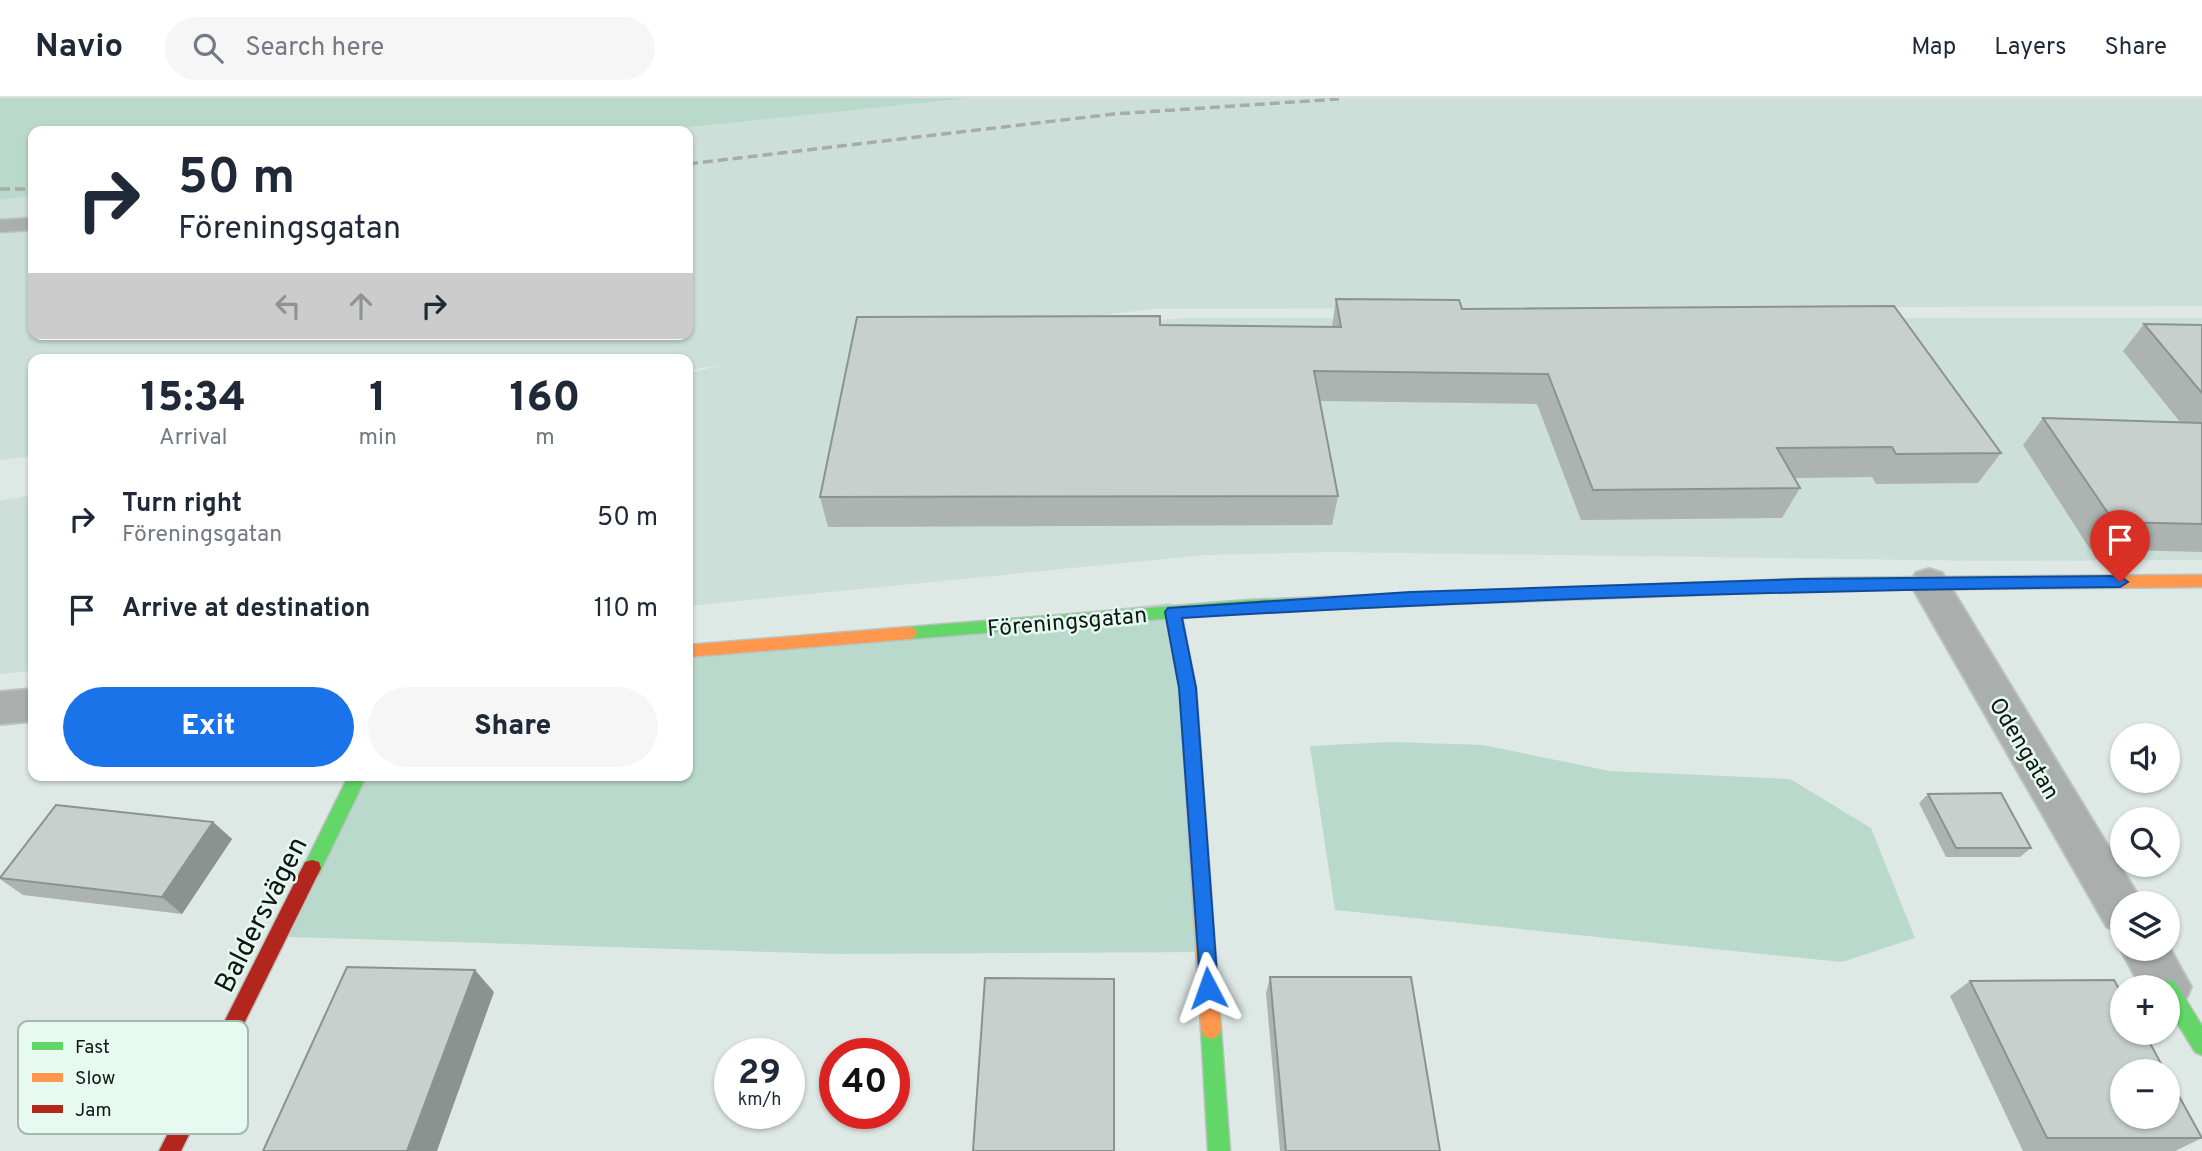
<!DOCTYPE html>
<meta charset="utf-8">
<style>
body{margin:0;font-family:Overpass,sans-serif;background:#f6f6f7;color:#1f2937;height:100vh;display:flex;flex-direction:column;font-size:26px;white-space:nowrap}
*{box-sizing:border-box;margin:0}
p{font-size:23px;color:#747a83}
.icon{flex:none;width:38px;height:38px;fill:none;stroke:currentColor;stroke-width:2;stroke-linecap:round;stroke-linejoin:round}
.map{position:relative;flex:1;overflow:hidden}
.panel{position:absolute;left:28px;top:256px;width:665px;height:427px;display:flex;flex-direction:column;background:#fff;border-radius:14px;box-shadow:0 2px 5px #0004}
.panel>*{flex:none}
.guide{position:absolute;left:28px;top:28px;width:665px;height:214px;border-radius:14px;box-shadow:0 2px 5px #0004;background:#fff;color:#1f2937;overflow:hidden}
.controls{position:absolute;left:2110px;top:625px;display:grid;gap:14px}
.controls a{display:grid;place-items:center;width:70px;height:70px;border-radius:50%;background:#fff;box-shadow:0 2px 5px #0004;font-size:35px}
.speed{position:absolute;left:714px;top:940px;display:flex;gap:14px;font-size:35px;font-weight:700;text-align:center}
.speed>*{display:grid;place-content:center;width:91px;height:91px;border-radius:50%;background:#fff;box-shadow:0 2px 5px #0004;line-height:1}
.speed small{font-size:18px;font-weight:400}
.speed .limit{border:10px solid #d22;background:#fff;color:#111}
.pin{position:absolute;display:grid;place-items:center;width:60px;height:60px;color:#fff;margin:-72px -30px;border-radius:50% 50% 50% 0;rotate:-45deg;box-shadow:0 0 7px #0007}
.pin .icon{rotate:45deg}
.me{position:absolute;width:77px;margin:-38px;rotate:356deg;stroke-linejoin:round;filter:drop-shadow(0 0 5px #0008)}
.turn{display:flex;align-items:center;gap:24px;height:147px;padding:0 35px;font-size:32px}
.turn .icon{width:91px;height:91px;stroke-width:2.5}
.turn b{display:block;font-size:49px;line-height:60px}
.lanes{display:flex;align-items:center;height:66px;padding:0 35px;background:#0003;justify-content:center;gap:35px;direction:ltr}
.lanes .off{opacity:.35}
.eta{display:flex;justify-content:space-evenly;align-items:center;height:119px;text-align:center}
.eta b{font-size:42px;font-weight:800;line-height:49px}
.primary-button{display:flex;gap:14px;margin-top:auto;padding:14px 35px}
.primary-button a{flex:1;height:80px;border-radius:42px;background:#1a73e8;color:#fff;font-size:28px;font-weight:800;line-height:80px;text-align:center}
.primary-button a+a{background:#f6f6f7;color:#1f2937}
ul{padding:0;list-style:none}
li{display:flex;align-items:center;gap:21px;height:91px;padding:0 35px}
li div{flex:1}
li b{display:block;font-size:26px}
li em{font-style:normal}
header{display:flex;align-items:center;gap:42px;box-sizing:border-box;height:98px;padding:0 35px;background:#fff;border-bottom:2px solid #e0e1e3}
header strong{font-size:33px}
nav{display:flex;gap:38px;margin-inline-start:auto;font-size:24px}
.search{width:490px;height:63px;background:#f6f6f7;display:flex;align-items:center;gap:18px;box-sizing:border-box;padding:0 24px;border-radius:38px;color:#747a83;font-size:26px}
.map>svg:first-child{display:block}
</style>
<header>
<strong>Navio</strong>
<div class="search"><svg class="icon" aria-label="search" viewBox="0 0 24 24"><circle cx="10" cy="10" r="6"/><path d="M15 15l6 6"/></svg>Search here</div>
<nav><a>Map</a><a>Layers</a><a>Share</a></nav>
</header>
<div class="map">
<svg width="2202" height="1053" viewBox="0 0 2202 1053">
<rect width="100%" height="100%" fill="#dee8e4"/>
<g fill="#ccdfd8">
<path d="M 970,0 L 2202,0 L 2202,208 L 1151,211 L 982,233 L 1191,220 L 2202,220 L 2202,462 L 1992,463 L 1333,454 L 1204,457 L 688,508 L 688,275 L 724,267 L 688,272 L 688,261 L 33,261 L 33,358 L 0,362 L 0,102 L 33,98 L 33,236 L 688,236 L 688,33 L 653,33 Z"/>
<path d="M 33,397 L 33,573 L 0,576 L 0,403 Z"/>
</g>
<g fill="#bad9cd">
<path d="M 0,0 L 970,0 L 653,33 L 33,33 L 33,98 L 0,102 Z"/>
<path d="M 1171,505 L 1215,854 L 838,856 L 289,839 L 355,677 L 688,677 L 688,554 Z"/>
<path d="M 1392,644 L 1483,647 L 1610,673 L 1790,681 L 1871,730 L 1915,840 L 1842,864 L 1335,812 L 1310,648 Z"/>
</g>
<g fill="none" stroke-linecap="round" stroke-linejoin="round">
<defs>
<path id="lane" d="M 33,120 L 33,132 L 0,134 L 0,122 Z"/>
<g id="street">
<path d="M 1929,471 L 1942,475 L 2139,799 L 2142,805 L 2123,805 L 2123,835 L 2107,829 L 1910,485 L 1916,475 Z"/>
<path d="M 33,591 L 33,623 L 0,626 L 0,594 Z"/>
<path d="M 2123,845 L 2123,850 L 2168,850 L 2168,847 L 2191,889 L 2184,905 L 2168,912 L 2168,889 L 2141,889 L 2120,850 Z"/>
</g>
<g id="fast">
<path d="M 2064,478 L 2072,484 L 2064,490 L 1829,492 L 1638,499 L 1630,493 L 1638,487 L 1829,480 Z"/>
<path d="M 1476,493 L 1484,499 L 1476,505 L 1249,514 L 909,541 L 903,539 L 901,535 L 903,531 L 909,529 L 1249,502 Z"/>
<path d="M 349,677 L 367,677 L 319,776 L 312,778 L 305,776 L 303,770 Z"/>
<path d="M 2168,882 L 2175,884 L 2202,928 L 2202,957 L 2195,954 L 2168,910 L 2168,889 L 2159,889 L 2161,884 Z"/>
<path d="M 1211,921 L 1218,924 L 1221,931 L 1230,1053 L 1208,1053 L 1201,931 L 1204,924 Z"/>
</g>
<g id="slow">
<path d="M 2202,477 L 2202,489 L 2064,490 L 2056,484 L 2064,478 Z"/>
<path d="M 1173,508 L 1181,514 L 1196,590 L 1221,931 L 1218,938 L 1211,941 L 1204,938 L 1201,931 L 1180,590 L 1165,514 Z"/>
<path d="M 909,529 L 915,531 L 917,535 L 915,539 L 909,541 L 688,559 L 688,547 Z"/>
</g>
<g id="jam">
<path d="M 1638,487 L 1646,493 L 1638,499 L 1476,505 L 1468,499 L 1476,493 Z"/>
<path d="M 312,762 L 319,764 L 321,770 L 181,1053 L 159,1053 L 305,764 Z"/>
</g>
</defs>
<use href="#lane" stroke="#bac2bf" stroke-width="3"/>
<use href="#street" stroke="#bac2bf" stroke-width="4"/>
<use href="#fast" stroke="#bac2bf" stroke-width="3"/>
<use href="#slow" stroke="#bac2bf" stroke-width="3"/>
<use href="#jam" stroke="#bac2bf" stroke-width="3"/>
<use href="#lane" fill="#aaaead" fill-rule="evenodd"/>
<use href="#street" fill="#aaaead" fill-rule="evenodd"/>
<use href="#fast" fill="#63d668" fill-rule="evenodd"/>
<use href="#slow" fill="#ff974d" fill-rule="evenodd"/>
<use href="#jam" fill="#b3261e" fill-rule="evenodd"/>
<g stroke="#a7acaa" stroke-width="3.5" stroke-dasharray="10 5" stroke-linecap="butt">
<path d="M 688,66 L 1114,16 L 1339,1"/>
<path d="M 0,91 L 33,91"/>
</g>
</g>
<g fill="#acb3b0">
<path d="M 1336,201 L 1462,211 L 2001,355 L 1978,385 L 1876,386 L 1872,379 L 1794,380 L 1800,390 L 1782,420 L 1581,422 L 1537,306 L 1320,303 L 1338,398 L 1332,427 L 828,429 L 820,399 L 1160,227 L 1332,229 Z"/>
<path d="M 2144,226 L 2202,227 L 2202,454 L 2090,451 L 2023,347 L 2043,320 L 2180,324 L 2123,253 Z"/>
<path d="M 1928,696 L 2031,750 L 2020,759 L 1946,759 L 1919,705 Z"/>
<path d="M 213,724 L 232,741 L 182,816 L 23,797 L 0,781 L 0,779 Z"/>
<path d="M 1270,879 L 1440,1053 L 1280,1053 L 1266,895 Z"/>
<path d="M 1970,883 L 2202,1040 L 2175,1053 L 2023,1053 L 1950,898 Z"/>
</g>
<g fill="#8c9290">
<path d="M 213,724 L 232,741 L 182,816 L 162,799 Z"/>
<path d="M 475,872 L 494,894 L 437,1053 L 407,1053 Z"/>
</g>
<g fill="#c8d0cd" stroke="#8c9290" stroke-width="2">
<path d="M 1336,201 L 1459,202 L 1462,211 L 1894,208 L 2001,355 L 1896,356 L 1892,349 L 1777,350 L 1800,390 L 1593,392 L 1548,276 L 1314,273 L 1338,398 L 820,399 L 857,219 L 1160,218 L 1160,227 L 1341,229 Z"/>
<path d="M 2144,226 L 2202,227 L 2202,295 Z"/>
<path d="M 2043,320 L 2202,325 L 2202,426 L 2114,424 Z"/>
<path d="M 2001,695 L 2031,750 L 1956,750 L 1928,696 Z"/>
<path d="M 56,707 L 213,724 L 162,799 L 0,780 Z"/>
<path d="M 347,869 L 475,872 L 407,1053 L 263,1053 Z"/>
<path d="M 1270,879 L 1411,879 L 1440,1053 L 1286,1053 Z"/>
<path d="M 985,880 L 1114,881 L 1114,1053 L 973,1053 Z"/>
<path d="M 2114,882 L 2123,898 L 2123,934 L 2144,934 L 2165,973 L 2123,973 L 2123,1018 L 2168,1018 L 2168,978 L 2202,1040 L 2047,1040 L 1970,883 Z"/>
</g>
<path fill="#1a73e8" stroke="#114b97" stroke-width="2" d="M 2120,478 L 2128,484 L 2120,489 C 1807,492 1495,501 1182,520 L 1196,590 L 1218,890 L 1215,896 L 1208,899 L 1201,896 L 1179,590 L 1165,514 L 1168,510 L 1410,494 L 1801,481 Z"/>
<g text-anchor="middle" stroke-width="5" stroke-linejoin="round" paint-order="stroke">
<g font-size="23" fill="#101715" stroke="#e6faf2">
<text transform="translate(1067 523) rotate(-5)" y="8">Föreningsgatan</text>
<text transform="translate(2025 650) rotate(59)" y="8">Odengatan</text>
</g>
<g font-size="28" fill="#101715" stroke="#e6faf2">
<text transform="translate(260 816) rotate(-63)" y="10">Baldersvägen</text>
</g>
</g>
<rect x="18" y="923" width="230" height="113" rx="10" fill="#e6faf2" stroke="#a6b6b0" stroke-width="2"/>
<rect x="32" y="944" width="31" height="8" fill="#63d668"/>
<rect x="32" y="975" width="31" height="9" fill="#ff974d"/>
<rect x="32" y="1007" width="31" height="8" fill="#b3261e"/>
<g font-size="19" fill="#101715">
<text x="75" y="955">Fast</text>
<text x="75" y="986">Slow</text>
<text x="75" y="1018">Jam</text>
</g>
</svg>
<div class="controls">
<a><svg class="icon" aria-label="sound" viewBox="0 0 24 24"><path d="M4 9h4l5-4v14l-5-4H4zM17 9q2 3 0 6"/></svg></a>
<a><svg class="icon" aria-label="search" viewBox="0 0 24 24"><circle cx="10" cy="10" r="6"/><path d="M15 15l6 6"/></svg></a>
<a><svg class="icon" aria-label="layers" viewBox="0 0 24 24"><path d="M12 4l9 5-9 5-9-5zM3 14l9 5 9-5"/></svg></a>
<a>+</a>
<a>−</a>
</div>
<div class="speed"><div>29<small>km/h</small></div><div class="limit">40</div></div>
<div class="pin" style="left:2120px;top:484px;background:#d93025"><svg class="icon" aria-label="arrive" viewBox="0 0 24 24"><path d="M6 21V4h12l-3 4 3 4H6"/></svg></div>
<svg class="me" style="left:1208px;top:890px" viewBox="-20 -20 40 40"><path d="M0-17L14 15 0 8-14 15z" fill="#1a73e8" stroke="#fff" stroke-width="4"/></svg>
<div class="guide">
<div class="turn"><svg class="icon" aria-label="right" viewBox="0 0 24 24"><path d="M7 20v-9h11M14 6l5 5-5 5"/></svg><div><b>50 m</b>Föreningsgatan</div></div>
<div class="lanes"><svg class="icon off" aria-label="left" viewBox="0 0 24 24"><path d="M17 20v-9H6M10 6l-5 5 5 5"/></svg><svg class="icon off" aria-label="ahead" viewBox="0 0 24 24"><path d="M12 20V5M6 11l6-6 6 6"/></svg><svg class="icon" aria-label="right" viewBox="0 0 24 24"><path d="M7 20v-9h11M14 6l5 5-5 5"/></svg></div>
</div>
<section class="panel">
<div class="eta">
<div><b>15:34</b><p>Arrival</p></div>
<div><b>1</b><p>min</p></div>
<div><b>160</b><p>m</p></div>
</div>
<ul>
<li><svg class="icon" aria-label="right" viewBox="0 0 24 24"><path d="M7 20v-9h11M14 6l5 5-5 5"/></svg><div><b>Turn right</b><p>Föreningsgatan</p></div><em>50 m</em></li>
<li><svg class="icon" aria-label="arrive" viewBox="0 0 24 24"><path d="M6 21V4h12l-3 4 3 4H6"/></svg><div><b>Arrive at destination</b></div><em>110 m</em></li>
</ul>
<div class="primary-button"><a>Exit</a><a>Share</a></div>
</section>
</div>
